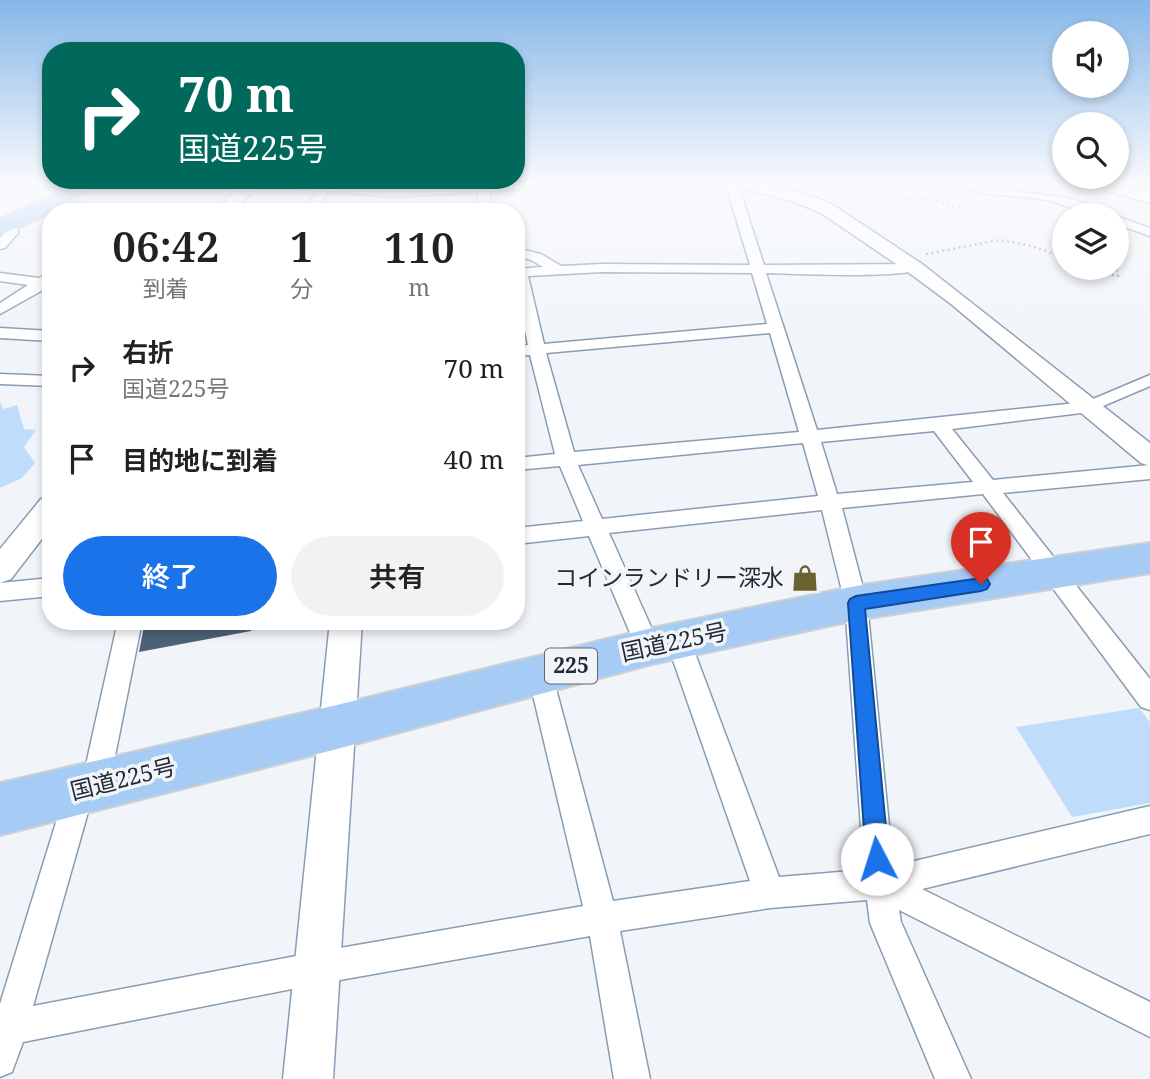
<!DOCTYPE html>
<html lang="ja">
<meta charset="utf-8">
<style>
body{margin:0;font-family:"Noto Serif","Noto Sans JP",serif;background:#f2f2f2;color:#222;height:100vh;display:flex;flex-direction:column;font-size:26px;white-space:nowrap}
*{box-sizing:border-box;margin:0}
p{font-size:23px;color:#767676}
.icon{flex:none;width:38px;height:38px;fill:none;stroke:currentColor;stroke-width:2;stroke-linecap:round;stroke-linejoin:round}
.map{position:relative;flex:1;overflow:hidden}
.details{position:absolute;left:42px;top:203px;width:483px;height:427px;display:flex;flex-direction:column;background:#fff;border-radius:28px;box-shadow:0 4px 10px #0003}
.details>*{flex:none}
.top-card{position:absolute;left:42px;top:42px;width:483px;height:147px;border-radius:28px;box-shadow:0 4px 10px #0003;background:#00695c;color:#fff;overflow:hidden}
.controls{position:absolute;left:1052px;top:21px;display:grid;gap:14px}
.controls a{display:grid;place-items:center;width:77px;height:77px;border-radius:50%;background:#fff;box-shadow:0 4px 10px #0003;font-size:35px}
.pin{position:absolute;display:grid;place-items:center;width:60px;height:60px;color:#fff;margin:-72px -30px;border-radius:50% 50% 50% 0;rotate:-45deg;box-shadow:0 0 7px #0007}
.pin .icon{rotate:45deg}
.me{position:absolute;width:77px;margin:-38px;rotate:355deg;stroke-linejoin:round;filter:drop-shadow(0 0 5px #0008)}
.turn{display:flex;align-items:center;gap:24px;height:147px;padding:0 21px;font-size:32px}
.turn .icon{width:91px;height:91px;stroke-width:2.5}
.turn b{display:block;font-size:49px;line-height:60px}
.eta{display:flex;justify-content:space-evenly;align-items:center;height:119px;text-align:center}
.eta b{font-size:42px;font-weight:600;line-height:49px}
.button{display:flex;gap:14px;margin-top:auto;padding:14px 21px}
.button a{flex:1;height:80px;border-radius:42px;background:#1a73e8;color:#fff;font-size:28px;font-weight:600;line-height:80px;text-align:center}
.button a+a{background:#f2f2f2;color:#222}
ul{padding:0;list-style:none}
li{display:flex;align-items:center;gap:21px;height:91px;padding:0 21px}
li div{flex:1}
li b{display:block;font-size:26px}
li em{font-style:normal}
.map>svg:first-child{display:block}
</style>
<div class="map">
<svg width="1150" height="1079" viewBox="0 0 1150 1079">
<rect width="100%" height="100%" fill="#f1f5fa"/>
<g fill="#c0dcfb">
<path d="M 0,402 L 3,409 L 17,405 L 24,429 L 36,430 L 24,447 L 35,463 L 22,478 L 0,488 Z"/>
<path d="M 1139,708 L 1150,722 L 1150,803 L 1072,817 L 1016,727 Z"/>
</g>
<path fill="#4e6277" d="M 145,621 L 251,621 L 251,631 L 139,652 Z"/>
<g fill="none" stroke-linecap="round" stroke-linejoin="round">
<defs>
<g id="street">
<path d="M 725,182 L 737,182 L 764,265 L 915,264 L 922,268 C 908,279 791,274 766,273 L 817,430 L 1086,402 L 1150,375 L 1150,386 L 1089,412 L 952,429 L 993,480 L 1150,465 L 1150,479 L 1003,493 L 1150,679 L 1150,710 L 1141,707 L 983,494 L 842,508 L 867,603 L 893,866 L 1150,806 L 1150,834 L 922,889 L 1150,1002 L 1150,1037 L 899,910 L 901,922 L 971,1079 L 935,1079 L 870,923 L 867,900 L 770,908 L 620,931 L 650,1079 L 614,1079 L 590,936 L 317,984 L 23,1042 L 12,1072 L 0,1077 L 0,1004 L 66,790 L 70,780 L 83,778 L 118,621 L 142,621 L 109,786 L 105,796 L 92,798 L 33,1006 L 317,952 L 583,906 L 528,674 L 531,666 L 540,663 L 549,666 L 552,674 L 613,901 L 750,881 L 666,640 L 670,633 L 678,630 L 686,633 L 690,640 L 779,877 L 864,870 L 845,603 L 822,510 L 609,533 L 660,647 L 656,654 L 648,657 L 640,654 L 636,647 L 589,536 L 516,544 L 516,528 L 583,521 L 560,466 L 516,470 L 516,458 L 555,454 L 530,355 L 516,356 L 516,346 L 528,345 L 516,288 L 516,269 L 543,267 L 531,260 L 516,256 L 516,248 L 541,254 L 561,266 L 602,264 L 750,265 ZM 602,272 L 752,273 L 767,324 L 544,344 L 528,276 ZM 770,333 L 799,432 L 574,452 L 546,353 ZM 934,431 L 973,482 L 837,494 L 821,442 ZM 803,443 L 818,496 L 602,519 L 578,465 Z"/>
<path d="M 950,182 C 972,182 992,188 1015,191 C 1042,195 1087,197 1109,215 C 1088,216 1071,207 1051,201 C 1023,194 974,198 950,182 Z"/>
<path d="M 484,183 L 490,186 L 490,212 L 478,212 L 478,186 Z"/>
<path d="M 323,185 L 329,188 L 316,212 L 304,212 L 319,186 Z"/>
<path d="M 53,200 L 117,208 L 123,212 L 86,212 L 49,207 L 47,204 Z"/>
<path d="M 1116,216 L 1150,228 L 1150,236 L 1116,224 Z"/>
<path d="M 11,220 L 17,224 L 18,233 L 5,248 L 0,249 L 0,238 L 6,232 L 5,224 Z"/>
<path d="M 51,272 L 50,286 L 0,314 L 0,303 L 28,285 L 0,281 L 0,273 L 39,278 Z"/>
<path d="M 0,328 L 51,331 L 51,341 L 0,338 Z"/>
<path d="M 0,374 L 51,376 L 51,386 L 0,384 Z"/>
<path d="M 51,578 L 51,596 L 0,601 L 0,583 Z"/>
</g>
<g id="secondary">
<path d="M 243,182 L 260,182 L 235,212 L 216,212 Z"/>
<path d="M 270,182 L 339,182 L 394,187 L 473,182 L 758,182 L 804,193 L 833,205 L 922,264 L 1150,443 L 1150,466 L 1141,463 L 951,304 L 908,272 L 821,213 L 792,201 L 753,191 L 714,188 L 528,189 L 394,197 L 278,187 Z"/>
<path d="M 1086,182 L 1113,182 L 1150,193 L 1150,203 L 1088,185 Z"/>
<path d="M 51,496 L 51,527 L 11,579 L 0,583 L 0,549 L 41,499 Z"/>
<path d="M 330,621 L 362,621 L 333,1079 L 283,1079 Z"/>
</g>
<g id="highway">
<path d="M 74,182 L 100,182 L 61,209 L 0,235 L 0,219 L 45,199 Z"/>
<path d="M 1150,543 L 1150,573 L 856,620 L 648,665 L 337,749 L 0,835 L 0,783 L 337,705 L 648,629 L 856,586 Z"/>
</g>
</defs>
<use href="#street" stroke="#889db4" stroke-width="3"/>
<use href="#secondary" stroke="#889db4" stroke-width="3"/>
<use href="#highway" stroke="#ced0d2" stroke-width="4"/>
<g stroke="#a3a9b0" stroke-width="2.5" stroke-dasharray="2 3.5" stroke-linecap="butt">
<path d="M 827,189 L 935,201 L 961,209"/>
<path d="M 926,254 L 999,240 L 1028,245 L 1064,257"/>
<path d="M 1074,268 L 1118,276 L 1116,264"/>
</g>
<use href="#street" fill="#fff" fill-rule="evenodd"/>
<use href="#secondary" fill="#fff" fill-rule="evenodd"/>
<use href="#highway" fill="#a6cbf5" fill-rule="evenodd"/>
</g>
<linearGradient id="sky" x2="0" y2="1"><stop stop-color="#86b7e8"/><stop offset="0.55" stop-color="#f9fafd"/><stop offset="1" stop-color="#f9fafd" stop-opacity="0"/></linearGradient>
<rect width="1150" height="333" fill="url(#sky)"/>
<path fill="#1a73e8" stroke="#114b97" stroke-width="2" d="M 981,578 L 987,579 L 990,584 L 987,589 L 981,591 L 865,609 L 889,859 L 885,866 L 877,870 L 870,866 L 866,859 L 848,603 L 850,599 L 856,596 Z"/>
<defs>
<symbol id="shop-bare" viewBox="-9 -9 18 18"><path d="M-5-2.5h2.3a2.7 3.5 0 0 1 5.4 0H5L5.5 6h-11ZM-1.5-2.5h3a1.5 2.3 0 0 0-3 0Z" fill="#6a632f" stroke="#f1f5fa" stroke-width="2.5" paint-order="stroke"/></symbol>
</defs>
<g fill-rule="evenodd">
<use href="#shop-bare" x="786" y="559" width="38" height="38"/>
</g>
<g text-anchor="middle" stroke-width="7" stroke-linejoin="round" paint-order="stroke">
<rect fill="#f1f5fa" stroke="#60686f" stroke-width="2" x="545" y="648.5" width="52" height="35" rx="5"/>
<g font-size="21" font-weight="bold" fill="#222b34">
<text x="571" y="673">225</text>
</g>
<g font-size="23" fill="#222b34" stroke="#f1f5fa" text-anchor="end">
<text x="784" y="586">コインランドリー深水</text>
</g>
<g font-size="23" fill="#222b34" stroke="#f1f5fa">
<text transform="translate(674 642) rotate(-12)" y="8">国道225号</text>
<text transform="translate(123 779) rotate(-14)" y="8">国道225号</text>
</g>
</g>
</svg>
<div class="controls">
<a><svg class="icon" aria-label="sound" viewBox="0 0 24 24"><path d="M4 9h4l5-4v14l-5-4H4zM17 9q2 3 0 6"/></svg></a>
<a><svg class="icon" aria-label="search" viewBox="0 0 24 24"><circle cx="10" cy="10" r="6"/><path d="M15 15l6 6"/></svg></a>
<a><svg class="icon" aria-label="layers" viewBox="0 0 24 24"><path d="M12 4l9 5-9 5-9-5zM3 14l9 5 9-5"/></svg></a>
</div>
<div class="pin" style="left:981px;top:584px;background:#d93025"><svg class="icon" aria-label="arrive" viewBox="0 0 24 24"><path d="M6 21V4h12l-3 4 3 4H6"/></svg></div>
<svg class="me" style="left:877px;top:859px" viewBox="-20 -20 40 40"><circle r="19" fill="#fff"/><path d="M0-13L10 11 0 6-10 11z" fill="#1a73e8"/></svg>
<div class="top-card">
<div class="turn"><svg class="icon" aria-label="right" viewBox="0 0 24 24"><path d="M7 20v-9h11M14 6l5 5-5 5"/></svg><div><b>70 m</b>国道225号</div></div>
</div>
<section class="details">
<div class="eta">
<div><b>06:42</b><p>到着</p></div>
<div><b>1</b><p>分</p></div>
<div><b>110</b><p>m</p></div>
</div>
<ul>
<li><svg class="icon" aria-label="right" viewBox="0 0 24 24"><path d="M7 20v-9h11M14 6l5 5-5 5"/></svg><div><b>右折</b><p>国道225号</p></div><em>70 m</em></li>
<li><svg class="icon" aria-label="arrive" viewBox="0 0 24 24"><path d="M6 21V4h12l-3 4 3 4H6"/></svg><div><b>目的地に到着</b></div><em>40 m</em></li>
</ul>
<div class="button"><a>終了</a><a>共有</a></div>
</section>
</div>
